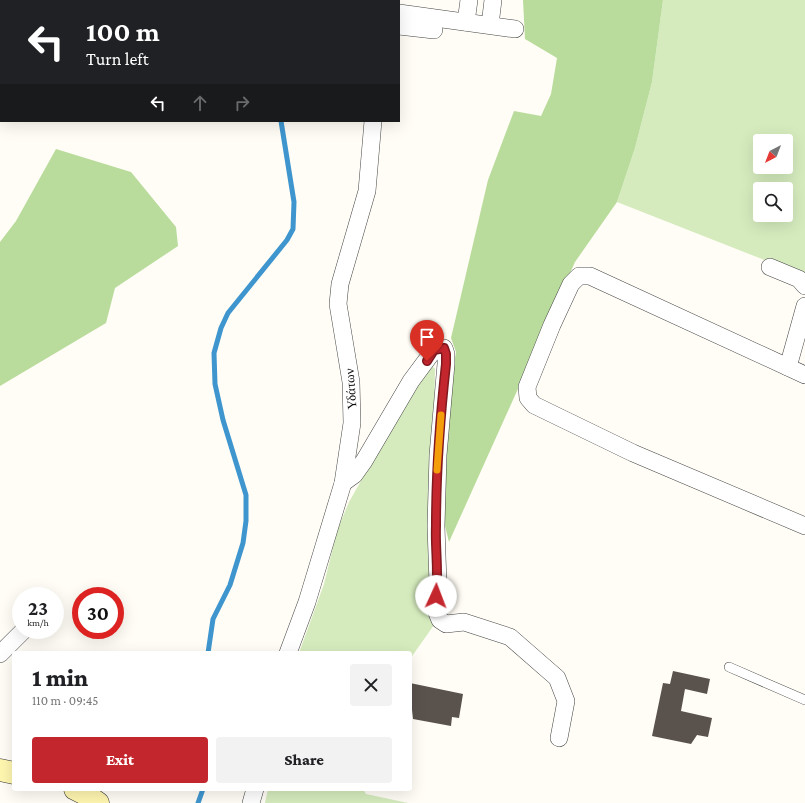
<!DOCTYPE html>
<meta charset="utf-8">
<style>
body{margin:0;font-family:"Crimson Pro",serif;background:#f2f2f2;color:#202124;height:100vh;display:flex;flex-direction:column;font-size:15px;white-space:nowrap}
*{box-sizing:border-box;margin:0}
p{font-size:13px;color:#757577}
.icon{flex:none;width:22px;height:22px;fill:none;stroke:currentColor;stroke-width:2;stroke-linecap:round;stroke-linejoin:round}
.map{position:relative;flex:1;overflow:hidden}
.side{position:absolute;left:12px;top:651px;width:400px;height:140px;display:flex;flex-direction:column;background:#fff;border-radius:4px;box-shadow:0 4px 16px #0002}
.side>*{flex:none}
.guide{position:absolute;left:0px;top:0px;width:400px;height:122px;box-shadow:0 4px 16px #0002;background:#202124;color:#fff;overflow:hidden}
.needle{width:26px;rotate:222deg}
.buttons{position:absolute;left:753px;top:134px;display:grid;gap:8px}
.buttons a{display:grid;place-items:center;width:40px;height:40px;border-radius:4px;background:#fff;box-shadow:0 4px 16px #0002;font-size:20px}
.speed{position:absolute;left:12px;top:587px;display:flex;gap:8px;font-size:20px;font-weight:700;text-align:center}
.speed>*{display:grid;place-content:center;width:52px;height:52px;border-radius:50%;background:#fff;box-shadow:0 4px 16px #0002;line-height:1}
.speed small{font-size:10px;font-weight:400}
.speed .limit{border:6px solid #d22;background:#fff;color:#111}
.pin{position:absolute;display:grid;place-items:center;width:34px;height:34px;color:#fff;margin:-41px -17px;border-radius:50% 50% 50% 0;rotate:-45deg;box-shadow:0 0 4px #0007}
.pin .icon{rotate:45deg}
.me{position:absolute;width:44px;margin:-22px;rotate:2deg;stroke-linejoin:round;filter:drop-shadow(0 0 3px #0008)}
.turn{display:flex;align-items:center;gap:14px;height:84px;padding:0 20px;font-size:18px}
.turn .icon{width:52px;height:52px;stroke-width:2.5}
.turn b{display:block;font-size:28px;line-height:34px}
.lanes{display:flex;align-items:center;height:38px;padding:0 20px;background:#0003;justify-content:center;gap:20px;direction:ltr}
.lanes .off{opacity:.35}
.round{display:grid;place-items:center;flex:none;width:42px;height:42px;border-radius:4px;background:#f2f2f2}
.summary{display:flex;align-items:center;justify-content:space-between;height:68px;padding:0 20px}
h1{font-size:24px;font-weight:800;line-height:30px}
.cta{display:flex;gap:8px;margin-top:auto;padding:8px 20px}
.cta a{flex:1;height:46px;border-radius:4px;background:#c4262e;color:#fff;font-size:16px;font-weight:800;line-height:46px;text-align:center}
.cta a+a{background:#f2f2f2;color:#202124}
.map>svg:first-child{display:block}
</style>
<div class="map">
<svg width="805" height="803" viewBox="0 0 805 803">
<rect width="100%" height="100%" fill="#fffdf5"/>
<g fill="#d5ebbd" fill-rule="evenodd">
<path d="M 663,0 L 805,0 L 805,276 L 617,202 L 635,148 L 652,82 ZM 760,141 L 786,141 L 786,167 L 760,167 ZM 760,189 L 786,189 L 786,215 L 760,215 Z"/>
<path d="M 432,366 L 435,369 L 432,515 L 434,625 L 410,659 L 410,653 L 299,653 L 324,584 L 337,531 L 349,502 L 417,382 Z"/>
<path d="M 268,789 L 363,789 L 366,794 L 408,803 L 265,803 Z"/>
</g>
<g fill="#b9dc9c">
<path d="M 523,0 L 663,0 L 652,82 L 635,148 L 617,202 L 575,262 L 449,542 L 444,522 L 441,455 L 450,388 L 456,352 L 451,338 L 488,180 L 514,111 L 541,116 L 551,94 L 557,58 L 525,39 Z"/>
<path d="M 56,149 L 131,172 L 176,227 L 178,246 L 115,288 L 106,323 L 0,386 L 0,242 L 16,221 Z"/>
</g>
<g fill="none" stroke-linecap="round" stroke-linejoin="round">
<g stroke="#3f96cf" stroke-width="5">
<path d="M 329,1 L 329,0"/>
<path d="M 208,653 L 213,619 L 230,585 L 243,543 L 246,521 L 246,495 L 223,420 L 215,384 L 214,353 L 221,328 L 228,313 L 287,240 L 293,229 L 294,202 L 281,121"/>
<path d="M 198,803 L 203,789"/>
</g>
</g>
<g fill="#5a524d">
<path d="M 673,671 L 710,679 L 707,694 L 685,689 L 681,711 L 712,718 L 708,737 L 697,735 L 691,744 L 652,736 L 663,683 L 670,684 Z"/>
<path d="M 410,683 L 463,694 L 459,718 L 452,717 L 451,726 L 413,719 L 412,710 L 410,709 Z"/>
</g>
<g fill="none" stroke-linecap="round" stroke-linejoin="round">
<defs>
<path id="lane" d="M 729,667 L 805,700"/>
<g id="street">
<path d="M 384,1 L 385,0"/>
<path d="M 399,13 L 515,29"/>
<path d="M 466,22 L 469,0"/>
<path d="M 490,25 L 493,0"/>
<path d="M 399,26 L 434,30"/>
<path d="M 770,267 L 799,279 L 805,286"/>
<path d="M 788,367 L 805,306"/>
<path d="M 805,375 L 590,276 L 579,276 L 571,284 L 552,325 L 527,387 L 528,398 L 534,405 L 633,453 L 805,526"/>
<path d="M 343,483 L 354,475 L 364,461 L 411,381 L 434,350 L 444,348 L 446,354 L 446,364 L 438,455 L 436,526 L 438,584 L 435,608 L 440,620 L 446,624 L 464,622 L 510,637 L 557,678 L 566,701 L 559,738"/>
<path d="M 288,653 L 307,602 L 343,483 L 352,423 L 351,382 L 338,304 L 340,284 L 367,191 L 373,121"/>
<path d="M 0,654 L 24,630"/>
<path d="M 251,803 L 255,789"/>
</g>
<g id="secondary">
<path d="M 0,770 L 14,773"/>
<path d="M 75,789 L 85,794 L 98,803"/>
</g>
</defs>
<use href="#lane" stroke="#444" stroke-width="10"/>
<use href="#street" stroke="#444" stroke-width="18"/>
<use href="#secondary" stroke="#333" stroke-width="23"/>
<use href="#lane" stroke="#fff" stroke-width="9"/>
<use href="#street" stroke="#fff" stroke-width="17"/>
<use href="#secondary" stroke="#fff6b0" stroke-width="22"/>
</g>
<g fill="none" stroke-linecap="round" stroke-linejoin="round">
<defs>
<path id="route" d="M 427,361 L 434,350 L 444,348 L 446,354 L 446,364 C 440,418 436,472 436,526 C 435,549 439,573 436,596"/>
</defs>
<use href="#route" stroke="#7f191e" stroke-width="10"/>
<use href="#route" stroke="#c4262e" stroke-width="7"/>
<path stroke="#f59e0b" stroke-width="7" d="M 437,470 L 441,415"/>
</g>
<g text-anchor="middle" stroke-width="4" stroke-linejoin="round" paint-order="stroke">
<g font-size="13" fill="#111" stroke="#fff">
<text transform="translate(350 389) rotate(-94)" y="5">Υδάτων</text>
</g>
</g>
</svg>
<div class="buttons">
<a><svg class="needle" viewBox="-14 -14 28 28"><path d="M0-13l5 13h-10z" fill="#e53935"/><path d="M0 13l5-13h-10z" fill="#757577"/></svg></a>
<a><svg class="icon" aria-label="search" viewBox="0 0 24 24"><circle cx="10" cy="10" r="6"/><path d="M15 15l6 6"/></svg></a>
</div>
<div class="speed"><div>23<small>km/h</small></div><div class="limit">30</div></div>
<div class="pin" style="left:427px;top:361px;background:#d93025"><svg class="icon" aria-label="arrive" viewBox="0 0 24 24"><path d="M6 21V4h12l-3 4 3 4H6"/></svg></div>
<svg class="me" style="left:436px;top:596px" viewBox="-20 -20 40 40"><circle r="19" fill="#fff"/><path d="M0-13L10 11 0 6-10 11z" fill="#c4262e"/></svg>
<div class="guide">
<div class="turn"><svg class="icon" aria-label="left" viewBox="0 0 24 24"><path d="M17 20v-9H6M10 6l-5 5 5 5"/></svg><div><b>100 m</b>Turn left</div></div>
<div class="lanes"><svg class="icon" aria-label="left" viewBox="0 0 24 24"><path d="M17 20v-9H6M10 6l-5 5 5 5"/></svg><svg class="icon off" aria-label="ahead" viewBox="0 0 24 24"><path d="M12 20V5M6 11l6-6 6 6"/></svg><svg class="icon off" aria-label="right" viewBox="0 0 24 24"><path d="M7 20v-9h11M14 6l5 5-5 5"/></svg></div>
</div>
<section class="side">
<div class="summary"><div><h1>1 min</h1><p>110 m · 09:45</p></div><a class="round"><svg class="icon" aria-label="close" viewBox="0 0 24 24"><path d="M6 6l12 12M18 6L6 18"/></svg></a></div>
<div class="cta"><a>Exit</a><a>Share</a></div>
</section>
</div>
